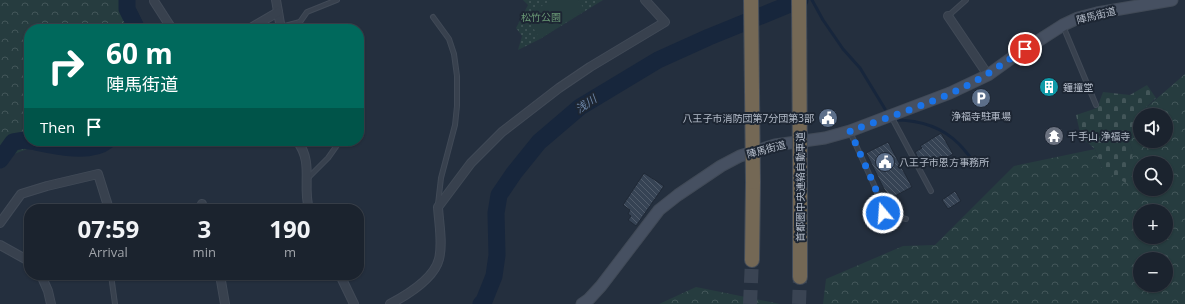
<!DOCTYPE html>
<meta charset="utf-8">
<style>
body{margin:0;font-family:"Open Sans","Noto Sans JP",sans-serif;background:#282f3a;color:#f1f3f6;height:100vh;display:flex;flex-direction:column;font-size:15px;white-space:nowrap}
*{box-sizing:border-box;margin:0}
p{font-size:13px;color:#a0a4aa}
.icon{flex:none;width:22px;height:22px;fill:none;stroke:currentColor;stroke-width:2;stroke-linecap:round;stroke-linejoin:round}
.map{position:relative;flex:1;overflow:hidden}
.side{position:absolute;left:24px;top:204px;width:340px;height:76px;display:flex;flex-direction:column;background:#1b232e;border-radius:16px;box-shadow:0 1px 3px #0004,0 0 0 1px #39404a}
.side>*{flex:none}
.top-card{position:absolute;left:24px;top:24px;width:340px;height:122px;border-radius:16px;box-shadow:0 1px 3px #0004,0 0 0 1px #39404a;background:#00695c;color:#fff;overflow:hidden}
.buttons{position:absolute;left:1133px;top:108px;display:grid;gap:8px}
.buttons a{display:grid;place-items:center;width:40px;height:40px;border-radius:50%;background:#1b232e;box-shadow:0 1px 3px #0004,0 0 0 1px #39404a;font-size:20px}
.pin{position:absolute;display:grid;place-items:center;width:34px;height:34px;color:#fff;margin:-17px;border:2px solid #fff;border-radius:50%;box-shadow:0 1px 4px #0007}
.me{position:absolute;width:44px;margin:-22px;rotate:342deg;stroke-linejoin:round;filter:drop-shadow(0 0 3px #0008)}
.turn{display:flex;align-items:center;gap:14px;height:84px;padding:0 16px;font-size:18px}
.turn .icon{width:52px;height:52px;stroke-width:2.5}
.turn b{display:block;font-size:28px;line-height:34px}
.then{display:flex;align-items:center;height:38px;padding:0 16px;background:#0003;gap:8px;font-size:15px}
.eta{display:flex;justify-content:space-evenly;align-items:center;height:68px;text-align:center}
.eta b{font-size:24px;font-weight:700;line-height:28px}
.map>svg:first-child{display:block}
</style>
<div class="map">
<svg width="1185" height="304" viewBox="0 0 1185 304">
<defs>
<pattern id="forest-crowns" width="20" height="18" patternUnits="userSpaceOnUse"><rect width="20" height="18" fill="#263c3f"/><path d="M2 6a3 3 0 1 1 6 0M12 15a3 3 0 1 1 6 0" fill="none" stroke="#435659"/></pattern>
<pattern id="cemetery-stones" width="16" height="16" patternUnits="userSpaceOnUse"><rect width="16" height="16" fill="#263c3f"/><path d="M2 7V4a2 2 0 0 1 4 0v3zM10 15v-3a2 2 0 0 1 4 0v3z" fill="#435659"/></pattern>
<pattern id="park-dots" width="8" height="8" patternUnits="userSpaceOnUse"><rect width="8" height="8" fill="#263c3f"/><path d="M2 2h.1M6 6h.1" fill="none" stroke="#435659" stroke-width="1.8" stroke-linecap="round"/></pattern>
<pattern id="building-back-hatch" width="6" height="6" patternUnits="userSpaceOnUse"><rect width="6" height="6" fill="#364354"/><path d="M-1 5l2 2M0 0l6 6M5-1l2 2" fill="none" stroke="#515c6b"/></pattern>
</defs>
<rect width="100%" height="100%" fill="#242f3e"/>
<g fill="url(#forest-crowns)" fill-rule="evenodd">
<path d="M 0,0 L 130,0 L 133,29 L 29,29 L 29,141 L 48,141 L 9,156 L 0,165 Z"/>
<path d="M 1185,74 L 1185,304 L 823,304 L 826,279 L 903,246 L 935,245 L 1014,166 L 1095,149 L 1103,170 L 1133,152 L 1127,134 L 1140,122 L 1140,141 L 1166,141 L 1166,115 L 1141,115 L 1140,113 ZM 1140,163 L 1166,163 L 1166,189 L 1140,189 ZM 1140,211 L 1166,211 L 1166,237 L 1140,237 ZM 1140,259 L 1166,259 L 1166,285 L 1140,285 Z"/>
<path d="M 696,287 L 780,304 L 659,304 Z"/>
</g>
<path fill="url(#cemetery-stones)" d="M 1147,85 L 1156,98 L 1140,113 L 1140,122 L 1127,134 L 1133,152 L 1126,183 L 1103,170 L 1095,149 L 1081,137 L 1076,115 L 1097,108 L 1103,92 L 1130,95 Z"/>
<path fill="url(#park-dots)" d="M 523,0 L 603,0 L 540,39 L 518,50 L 522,36 L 516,28 L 528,5 Z"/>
<path fill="#263c3f" d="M 551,0 L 578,0 L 585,10 L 540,39 L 526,16 Z"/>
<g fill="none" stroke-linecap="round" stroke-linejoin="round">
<g stroke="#17263c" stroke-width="3">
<path d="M 812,0 L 823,20 L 843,49 L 860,68 L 885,109"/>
<path d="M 895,120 C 919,120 942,127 959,144 C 965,150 969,157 976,163"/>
</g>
<g stroke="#17263c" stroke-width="17">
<path d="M 127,0 L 127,9 L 137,29"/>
<path d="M 31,141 C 51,145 89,155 107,141"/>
<path d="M 0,160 L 13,142 L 25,140 L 29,141"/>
<path d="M 481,304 L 484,301 L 494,276 L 497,255 L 496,213 L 499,195 L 514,173 L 539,142 L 580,107 L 658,60 L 709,37 L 800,0"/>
</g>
</g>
<g fill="url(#building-back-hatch)" stroke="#1f2835">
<path d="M 1050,82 L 1054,90 L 1047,93 L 1044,85 Z"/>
<path d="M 832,111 L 834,122 L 825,124 L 823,113 Z"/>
<path d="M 941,133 L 953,154 L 933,166 L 932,163 L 924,168 L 915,152 L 922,148 L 920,146 Z"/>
<path d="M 888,142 L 912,187 L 889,199 L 866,153 Z"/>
<path d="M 644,173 L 664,186 L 636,226 L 628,220 L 631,216 L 628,214 L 630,210 L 623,205 Z"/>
<path d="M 955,191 L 961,201 L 948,209 L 942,200 Z"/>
</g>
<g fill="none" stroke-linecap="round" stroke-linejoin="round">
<g stroke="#3a4453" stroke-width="14" stroke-dasharray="14 7" stroke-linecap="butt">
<path d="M 750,304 L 752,260"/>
<path d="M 799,304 L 800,277"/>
</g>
<defs>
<g id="service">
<path d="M 948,16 L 966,0"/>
<path d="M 433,17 L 449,39 L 454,54 L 457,76 L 457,106 L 455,125 L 441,178 L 438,204"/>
<path d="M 1063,26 L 1096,105"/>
<path d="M 281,27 L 300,22"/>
<path d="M 302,29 L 300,22 L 307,12 L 337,0"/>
<path d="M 891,116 L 931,191"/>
<path d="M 850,132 L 875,187 L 883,213 L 906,219"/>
<path d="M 308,178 L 328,158 L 340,141"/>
<path d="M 111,275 L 115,304"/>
</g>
<g id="minor">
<path d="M 276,0 L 281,29"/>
<path d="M 154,1 L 172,29"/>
<path d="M 948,16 L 988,75"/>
<path d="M 249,29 L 278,12"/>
<path d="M 297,141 C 314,162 302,186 309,209"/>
<path d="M 202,204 L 203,209"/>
<path d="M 0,223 L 21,194 L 47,186 L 98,174 L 109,209"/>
<path d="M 0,245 L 29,261"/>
<path d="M 41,275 L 48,291 L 51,304"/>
<path d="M 220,275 L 225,304"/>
<path d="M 340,275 L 354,304"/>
<path d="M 390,304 C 407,295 434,279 439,259 C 443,243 439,224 438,207 L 471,163 L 502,132 L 559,88 L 590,67 L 665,22 L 645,0"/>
</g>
<path id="secondary" d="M 582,304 L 589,299 L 601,286 L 659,210 L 678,195 L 721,166 L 740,156 L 775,145 L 825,138 L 850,131 L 950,93 L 988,75 L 1013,57 L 1063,25 L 1078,18 L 1097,13 L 1172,0"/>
<g id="motorway">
<path d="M 752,260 L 753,182"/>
<path d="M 800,277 L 800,173"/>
</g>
</defs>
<use href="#service" stroke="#414a57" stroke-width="6"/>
<use href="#minor" stroke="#414a57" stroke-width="10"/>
<use href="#secondary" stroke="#414a57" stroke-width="13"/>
<use href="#motorway" stroke="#434c59" stroke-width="16"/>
<use href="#service" stroke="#38414e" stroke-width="4"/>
<use href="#minor" stroke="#38414e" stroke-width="8"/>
<use href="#secondary" stroke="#465061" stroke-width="11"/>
<use href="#motorway" stroke="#746855" stroke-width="14"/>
<defs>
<g id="motorway-bridge">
<path d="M 751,0 L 753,182"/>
<path d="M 799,0 L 800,173"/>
</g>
</defs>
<use href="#motorway-bridge" stroke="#434c59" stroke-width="16" stroke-linecap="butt"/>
<use href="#motorway-bridge" stroke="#746855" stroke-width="14"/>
</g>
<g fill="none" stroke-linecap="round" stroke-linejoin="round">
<path stroke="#1a73e8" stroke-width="7" stroke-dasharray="0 12.6" d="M 883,213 L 875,187 L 850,131 C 888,117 931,104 968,85 C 988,75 1006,61 1025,49"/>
</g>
<defs>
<symbol id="building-disc" viewBox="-11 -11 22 22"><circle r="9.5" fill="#0f9aa8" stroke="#1d2633"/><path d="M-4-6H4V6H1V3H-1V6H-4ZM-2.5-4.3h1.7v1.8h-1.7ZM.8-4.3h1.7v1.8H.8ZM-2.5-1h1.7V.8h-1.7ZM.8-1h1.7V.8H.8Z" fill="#fff"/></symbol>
<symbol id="parking-disc" viewBox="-11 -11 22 22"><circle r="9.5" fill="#5c6f8a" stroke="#1d2633"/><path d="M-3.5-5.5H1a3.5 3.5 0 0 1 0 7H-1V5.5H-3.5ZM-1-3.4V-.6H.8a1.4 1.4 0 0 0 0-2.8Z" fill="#fff"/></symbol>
<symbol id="civic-disc" viewBox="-11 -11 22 22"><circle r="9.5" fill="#5c6f8a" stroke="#1d2633"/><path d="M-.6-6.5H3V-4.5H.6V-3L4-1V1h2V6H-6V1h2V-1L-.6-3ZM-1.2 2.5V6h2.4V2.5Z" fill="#fff"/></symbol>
<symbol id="temple-disc" viewBox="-11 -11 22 22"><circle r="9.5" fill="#6b7280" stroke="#1d2633"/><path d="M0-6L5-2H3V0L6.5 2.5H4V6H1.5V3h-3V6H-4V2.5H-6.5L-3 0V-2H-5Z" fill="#fff"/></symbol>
</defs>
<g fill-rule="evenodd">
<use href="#building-disc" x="1038" y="76" width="22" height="22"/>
<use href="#parking-disc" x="970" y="87" width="22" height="22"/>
<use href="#civic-disc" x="817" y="107" width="22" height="22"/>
<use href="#temple-disc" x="1043" y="125" width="22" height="22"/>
<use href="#civic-disc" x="874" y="151" width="22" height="22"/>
</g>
<g text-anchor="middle" stroke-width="4" stroke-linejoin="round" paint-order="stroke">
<g font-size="10" fill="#b4bcc9" stroke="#1d2633">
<text transform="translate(1096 15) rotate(-14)" y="4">陣馬街道</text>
<text transform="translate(766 149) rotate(-15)" y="4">陣馬街道</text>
<text transform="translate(800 187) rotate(-90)" y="4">首都圏中央連絡自動車道</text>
</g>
<g font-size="10" fill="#6b9a76" stroke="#1d2633">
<text x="541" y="21">松竹公園</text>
</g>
<g font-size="10" fill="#b4bcc9" stroke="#1d2633" text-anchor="start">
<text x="1063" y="91">鐘撞堂</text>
<text x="981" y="120" text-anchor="middle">浄福寺駐車場</text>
<text x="814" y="122" text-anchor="end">八王子市消防団第7分団第3部</text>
<text x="1068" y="140">千手山 浄福寺</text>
<text x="899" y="166">八王子市恩方事務所</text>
</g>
<g font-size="11" font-style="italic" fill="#6d86a8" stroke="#1d2633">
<text transform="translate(586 104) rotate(-34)" y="4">浅川</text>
</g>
</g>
</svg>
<div class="buttons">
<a><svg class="icon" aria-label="sound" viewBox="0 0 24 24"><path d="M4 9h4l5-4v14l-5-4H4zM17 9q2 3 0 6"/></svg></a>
<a><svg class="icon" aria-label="search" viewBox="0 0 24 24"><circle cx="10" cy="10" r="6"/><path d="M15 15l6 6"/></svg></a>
<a>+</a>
<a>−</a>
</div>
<div class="pin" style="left:1025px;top:49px;background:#d93025"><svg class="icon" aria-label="arrive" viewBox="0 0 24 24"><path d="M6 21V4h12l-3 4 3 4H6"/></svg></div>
<svg class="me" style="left:883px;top:213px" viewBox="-20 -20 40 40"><circle r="17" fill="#1a73e8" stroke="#fff" stroke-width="3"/><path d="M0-11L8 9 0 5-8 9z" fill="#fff"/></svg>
<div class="top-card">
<div class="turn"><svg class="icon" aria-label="right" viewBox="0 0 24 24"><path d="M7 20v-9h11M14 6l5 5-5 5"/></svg><div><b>60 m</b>陣馬街道</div></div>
<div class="then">Then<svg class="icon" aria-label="arrive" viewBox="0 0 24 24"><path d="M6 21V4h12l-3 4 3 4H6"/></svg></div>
</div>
<section class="side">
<div class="eta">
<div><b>07:59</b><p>Arrival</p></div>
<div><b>3</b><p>min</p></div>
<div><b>190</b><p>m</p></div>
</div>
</section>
</div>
